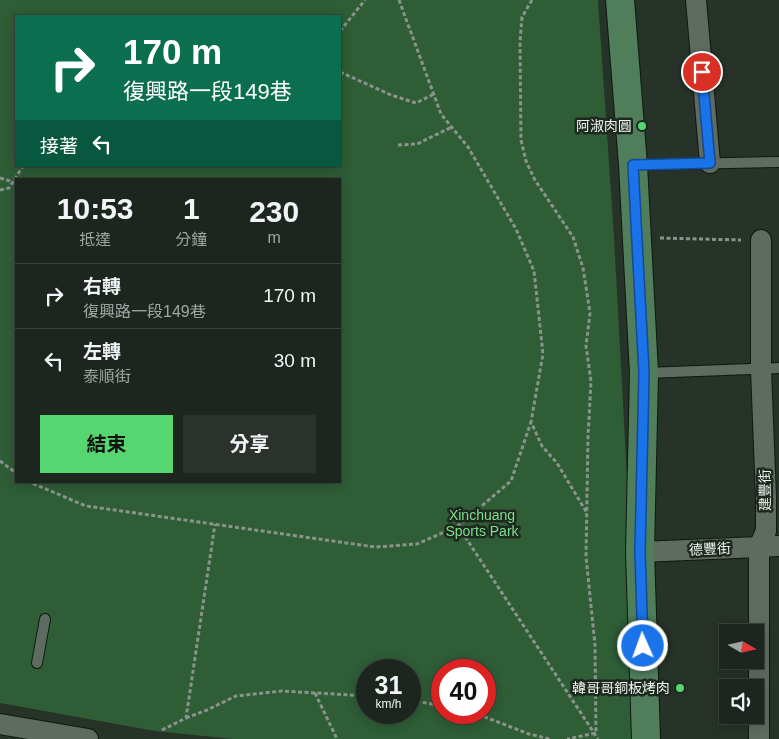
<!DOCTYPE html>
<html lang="zh-TW">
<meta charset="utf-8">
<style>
body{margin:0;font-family:Arial,"Noto Sans TC",sans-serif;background:#2a322b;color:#f1f3f6;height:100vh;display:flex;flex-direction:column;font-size:19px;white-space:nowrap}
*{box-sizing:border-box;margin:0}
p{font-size:16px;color:#a0a5a4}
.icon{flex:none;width:28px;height:28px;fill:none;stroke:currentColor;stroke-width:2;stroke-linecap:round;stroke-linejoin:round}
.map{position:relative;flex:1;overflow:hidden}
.details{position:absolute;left:15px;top:178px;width:326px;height:305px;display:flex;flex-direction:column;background:#1d261e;border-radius:0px;box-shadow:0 2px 12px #0003,0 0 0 1px #3b433c}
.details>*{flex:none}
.guide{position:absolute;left:15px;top:15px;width:326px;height:152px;border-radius:0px;box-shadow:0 2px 12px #0003,0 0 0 1px #3b433c;background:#0b6e4f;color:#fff;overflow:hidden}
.needle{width:32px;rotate:99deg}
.tools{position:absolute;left:719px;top:624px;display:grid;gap:10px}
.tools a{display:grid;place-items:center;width:45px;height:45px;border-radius:0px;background:#1d261e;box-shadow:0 2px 12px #0003,0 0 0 1px #3b433c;font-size:25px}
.speed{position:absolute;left:356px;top:659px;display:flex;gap:10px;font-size:25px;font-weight:700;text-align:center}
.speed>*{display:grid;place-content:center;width:65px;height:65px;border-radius:50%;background:#1d261e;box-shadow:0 2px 12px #0003,0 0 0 1px #3b433c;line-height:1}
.speed small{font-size:12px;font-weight:400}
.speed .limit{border:8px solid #d22;background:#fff;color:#111}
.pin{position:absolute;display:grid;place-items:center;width:42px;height:42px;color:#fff;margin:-21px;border:2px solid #fff;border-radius:50%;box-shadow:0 1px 5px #0007}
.me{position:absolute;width:55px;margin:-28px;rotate:358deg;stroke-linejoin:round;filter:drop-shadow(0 0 4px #0008)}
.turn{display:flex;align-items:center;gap:18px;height:105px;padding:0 25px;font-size:22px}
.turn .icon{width:65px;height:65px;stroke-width:2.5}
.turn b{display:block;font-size:35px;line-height:42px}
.then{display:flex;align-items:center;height:48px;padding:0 25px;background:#0003;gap:10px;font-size:19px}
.eta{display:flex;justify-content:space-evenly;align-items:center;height:85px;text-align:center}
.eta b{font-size:30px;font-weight:700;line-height:35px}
.cta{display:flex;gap:10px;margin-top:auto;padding:10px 25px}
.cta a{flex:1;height:58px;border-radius:0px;background:#56d671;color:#111;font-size:20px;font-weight:700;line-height:58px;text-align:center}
.cta a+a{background:#2a322b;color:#f1f3f6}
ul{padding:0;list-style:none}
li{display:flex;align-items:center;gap:15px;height:65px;padding:0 25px;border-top:1px solid #3b433c}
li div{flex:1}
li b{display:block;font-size:19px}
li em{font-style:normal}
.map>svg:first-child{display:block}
</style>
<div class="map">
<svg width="779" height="739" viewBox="0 0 779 739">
<rect width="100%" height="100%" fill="#273228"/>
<path fill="#2e5d36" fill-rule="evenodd" d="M 0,0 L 598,0 L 614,237 L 628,496 L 636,739 L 233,739 L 155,731 L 0,703 ZM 16,16 L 340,16 L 340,166 L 16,166 ZM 16,179 L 340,179 L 340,481 L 16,481 ZM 368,670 L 410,670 L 410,712 L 368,712 ZM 442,670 L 485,670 L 485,712 L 442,712 Z"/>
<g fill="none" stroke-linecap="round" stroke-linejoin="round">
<defs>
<g id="lane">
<path d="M 635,165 L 779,162"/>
<path d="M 645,373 L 779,368"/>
<path d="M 37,663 L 45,619"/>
</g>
<g id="street">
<path d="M 696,0 L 710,163"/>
<path d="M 640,552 L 779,546"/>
<path d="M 0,724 L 88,739"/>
<path d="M 759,739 L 759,547 L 766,531 L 766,498 L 761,369 L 761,240"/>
</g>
<path id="secondary" d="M 620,0 L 633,165 L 644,373 L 640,552 L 646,739"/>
</defs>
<use href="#lane" stroke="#0f1910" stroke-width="12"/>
<use href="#street" stroke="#0f1910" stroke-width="22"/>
<use href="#secondary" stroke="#0f1910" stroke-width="30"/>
<g stroke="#8b948c" stroke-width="3" stroke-dasharray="4 2.5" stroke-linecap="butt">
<path d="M 399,0 L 441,114 L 468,147 L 516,229 L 534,271 L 543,354 L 531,422 L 542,446 L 557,463 L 587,513"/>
<path d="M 532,0 L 522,17 L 520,42 L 521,140 L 526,161 L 535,180 L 573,237 L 583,268 L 590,313 L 586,346 L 591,381 L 588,437 L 586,557 L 595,645 L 596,733 L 567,739"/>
<path d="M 340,31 L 365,0"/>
<path d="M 340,72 L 391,95 L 416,103 L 434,94"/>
<path d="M 398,145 L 417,144 L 452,127"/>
<path d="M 0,178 L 13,182"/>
<path d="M 0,190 L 9,188 L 23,166"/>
<path d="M 660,238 L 741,240"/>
<path d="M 0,461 L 16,473"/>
<path d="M 27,481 L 86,506 L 375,547 L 417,544 L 458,526 L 511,481 L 531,422"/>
<path d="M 458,526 L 598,739"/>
<path d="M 315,693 L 337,739"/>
<path d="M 410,700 L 442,706"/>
<path d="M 472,712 L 529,734 L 550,739"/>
<path d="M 186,718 L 207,710 L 236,696 L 282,691 L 368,696"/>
<path d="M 162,730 L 186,718 L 215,524"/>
</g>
<use href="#lane" stroke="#5f6b60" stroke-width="10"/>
<use href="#street" stroke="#5f6b60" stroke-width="20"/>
<use href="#secondary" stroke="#507e5b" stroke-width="28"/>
</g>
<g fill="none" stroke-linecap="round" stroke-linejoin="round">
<defs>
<path id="route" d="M 643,646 L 640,552 L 644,373 L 633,165 L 710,163 L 702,72"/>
</defs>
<use href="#route" stroke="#114b97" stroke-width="12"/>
<use href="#route" stroke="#1a73e8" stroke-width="9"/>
</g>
<g fill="#56d671" stroke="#1d281e" stroke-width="2">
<circle cx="642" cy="126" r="5"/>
<circle cx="680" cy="688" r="5"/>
</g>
<g text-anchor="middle" stroke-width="5" stroke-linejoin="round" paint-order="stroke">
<g font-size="14" fill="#eef5ef" stroke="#1d281e" text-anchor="end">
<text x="632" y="131">阿淑肉圓</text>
<text x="670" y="693">韓哥哥銅板烤肉</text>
</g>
<g font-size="14" fill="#eef5ef" stroke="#1d281e">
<text transform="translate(765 490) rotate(-91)" y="5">建豐街</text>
<text transform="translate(710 549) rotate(-3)" y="5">德豐街</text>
</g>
<g font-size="14" fill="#7edf8d" stroke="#1d281e">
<text x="482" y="520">Xinchuang<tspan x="482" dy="16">Sports Park</tspan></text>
</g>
</g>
</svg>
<div class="tools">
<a><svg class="needle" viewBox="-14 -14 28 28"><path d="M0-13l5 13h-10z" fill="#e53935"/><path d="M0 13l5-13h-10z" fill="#a0a5a4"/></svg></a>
<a><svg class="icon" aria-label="sound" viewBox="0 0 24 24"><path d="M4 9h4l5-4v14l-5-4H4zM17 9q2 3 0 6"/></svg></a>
</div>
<div class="speed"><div>31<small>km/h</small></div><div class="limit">40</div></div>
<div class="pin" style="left:702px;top:72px;background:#d93025"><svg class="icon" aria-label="arrive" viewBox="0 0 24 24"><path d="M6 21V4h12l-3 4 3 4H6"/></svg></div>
<svg class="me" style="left:643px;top:646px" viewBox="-20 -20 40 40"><circle r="17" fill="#1a73e8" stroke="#fff" stroke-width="3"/><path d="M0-11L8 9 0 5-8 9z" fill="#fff"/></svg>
<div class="guide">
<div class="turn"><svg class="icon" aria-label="right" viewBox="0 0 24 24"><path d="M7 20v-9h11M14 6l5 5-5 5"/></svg><div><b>170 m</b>復興路一段149巷</div></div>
<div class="then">接著<svg class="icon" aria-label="left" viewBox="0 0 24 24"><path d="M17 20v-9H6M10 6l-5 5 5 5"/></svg></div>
</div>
<section class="details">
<div class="eta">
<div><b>10:53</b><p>抵達</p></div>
<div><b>1</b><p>分鐘</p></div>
<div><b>230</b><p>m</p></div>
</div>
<ul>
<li><svg class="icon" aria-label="right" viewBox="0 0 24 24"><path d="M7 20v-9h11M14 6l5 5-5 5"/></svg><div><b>右轉</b><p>復興路一段149巷</p></div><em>170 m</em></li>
<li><svg class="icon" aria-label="left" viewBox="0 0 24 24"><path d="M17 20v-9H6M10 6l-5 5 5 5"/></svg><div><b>左轉</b><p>泰順街</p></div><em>30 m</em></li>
</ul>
<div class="cta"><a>結束</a><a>分享</a></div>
</section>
</div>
